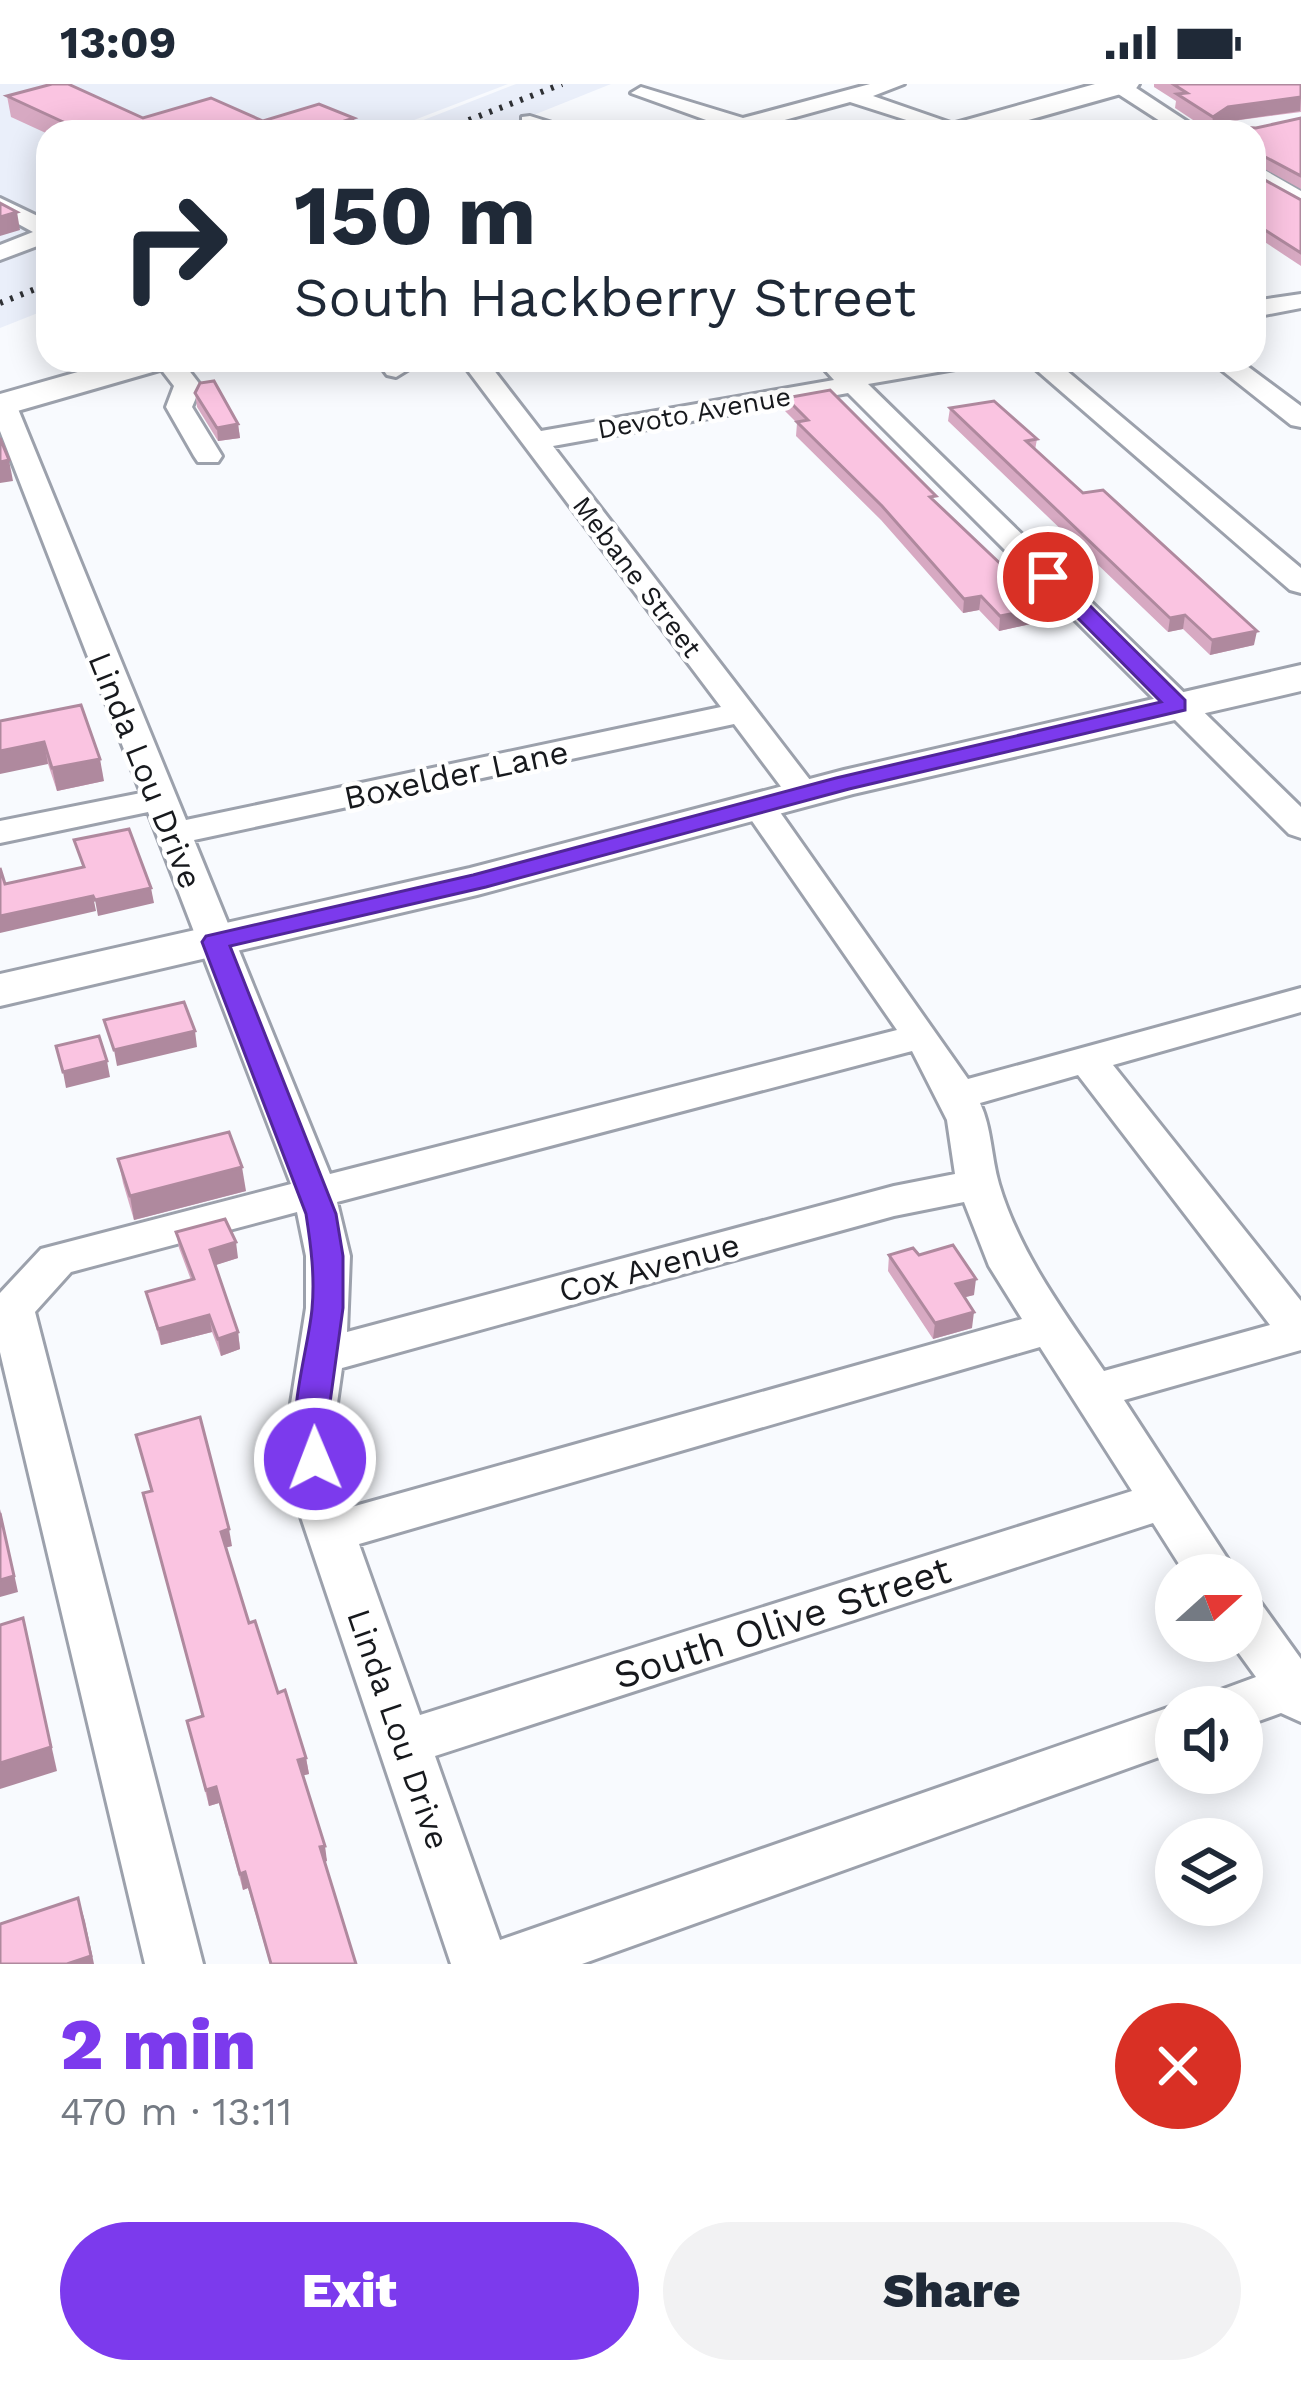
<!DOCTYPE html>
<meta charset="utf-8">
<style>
body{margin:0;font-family:"Work Sans",sans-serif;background:#f2f2f3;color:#1f2937;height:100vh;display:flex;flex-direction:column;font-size:45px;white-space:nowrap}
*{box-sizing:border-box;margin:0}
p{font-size:39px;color:#747a83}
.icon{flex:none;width:66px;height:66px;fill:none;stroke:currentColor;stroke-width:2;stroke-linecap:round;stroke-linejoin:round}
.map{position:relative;height:1880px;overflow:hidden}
.panel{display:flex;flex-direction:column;background:#fff;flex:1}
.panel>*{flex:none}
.banner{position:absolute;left:36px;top:36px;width:1230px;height:252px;border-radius:36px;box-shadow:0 6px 30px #0003;background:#fff;color:#1f2937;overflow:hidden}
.needle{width:78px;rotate:69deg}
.controls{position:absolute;left:1155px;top:1470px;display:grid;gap:24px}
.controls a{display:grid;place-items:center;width:108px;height:108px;border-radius:50%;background:#fff;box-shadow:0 6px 30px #0003;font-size:60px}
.pin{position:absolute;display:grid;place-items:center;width:102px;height:102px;color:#fff;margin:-51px;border:6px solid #fff;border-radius:50%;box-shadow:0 3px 12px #0007}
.me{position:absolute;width:132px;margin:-66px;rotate:359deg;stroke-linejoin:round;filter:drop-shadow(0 0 9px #0008)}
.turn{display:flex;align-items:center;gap:42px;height:252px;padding:0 60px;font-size:54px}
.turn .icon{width:156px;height:156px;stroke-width:2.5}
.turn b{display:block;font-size:84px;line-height:102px}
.round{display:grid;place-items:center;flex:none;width:126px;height:126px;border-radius:63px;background:#f2f2f3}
.summary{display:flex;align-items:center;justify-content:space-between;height:204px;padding:0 60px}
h1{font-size:72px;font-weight:800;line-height:90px;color:#7c3aed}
.cta{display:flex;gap:24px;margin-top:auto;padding:24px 60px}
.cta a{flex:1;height:138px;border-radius:72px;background:#7c3aed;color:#fff;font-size:48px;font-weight:800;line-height:138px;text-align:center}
.cta a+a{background:#f2f2f3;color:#1f2937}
.status{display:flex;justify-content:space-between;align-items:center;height:84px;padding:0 60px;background:#fff;direction:ltr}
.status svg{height:33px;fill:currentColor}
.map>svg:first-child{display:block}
</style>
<div class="status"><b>13:09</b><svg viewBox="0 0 49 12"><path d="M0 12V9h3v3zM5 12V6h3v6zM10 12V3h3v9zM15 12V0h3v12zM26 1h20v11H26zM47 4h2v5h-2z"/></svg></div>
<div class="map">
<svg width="1301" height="1880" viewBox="0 0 1301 1880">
<rect width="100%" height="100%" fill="#f8fafe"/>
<g fill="#eaeffa">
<path d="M 0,0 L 508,0 L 383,48 L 48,48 L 48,225 L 0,244 Z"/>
<path d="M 516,0 L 611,0 L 491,48 L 393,48 Z"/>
</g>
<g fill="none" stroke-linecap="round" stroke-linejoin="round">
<defs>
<g id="minor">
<path d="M 870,0 L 904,0 L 873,12 L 971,46 L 944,48 L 850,18 L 741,48 L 706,48 L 720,41 L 631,9 L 641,3 L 743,34 Z"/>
<path d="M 1110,0 L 1130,0 L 1203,48 L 1177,48 L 1112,6 Z"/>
<path d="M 996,30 L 1025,48 L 1000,48 L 985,36 Z"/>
<path d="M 530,32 L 565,43 L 568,48 L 537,48 L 522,43 L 522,33 Z"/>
<path d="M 1254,80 L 1301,107 L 1301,124 L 1254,97 Z"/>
<path d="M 0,114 L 48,137 L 48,158 L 0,176 L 0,161 L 33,148 L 0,130 Z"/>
<path d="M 1301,210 L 1301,224 L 1254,233 L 1254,217 Z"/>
<path d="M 154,276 L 181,276 L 201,302 L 192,323 L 222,372 L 218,378 L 198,378 L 194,372 L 166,323 L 174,302 Z"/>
<path d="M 376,276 L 403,276 L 409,285 L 396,293 L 387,291 Z"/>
<path d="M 460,276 L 486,276 L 541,347 L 834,296 L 816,276 L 844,276 L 854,286 L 915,276 L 974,276 L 961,284 L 868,300 L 1301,723 L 1301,754 L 1289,750 L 848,309 L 553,362 L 820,709 L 815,716 L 791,716 L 734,640 L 194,756 L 330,1090 L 897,946 L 741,721 L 746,714 L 770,714 L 968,995 L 1301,904 L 1301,928 L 1113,981 L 1301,1217 L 1301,1266 L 1124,1316 L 1238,1491 L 1186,1491 L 1153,1439 L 435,1672 L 500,1856 L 1176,1621 L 1181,1623 L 1176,1623 L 1176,1667 L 582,1880 L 451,1880 L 300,1430 L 290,1326 L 306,1224 L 306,1172 L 297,1128 L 71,1188 L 35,1228 L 203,1880 L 145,1880 L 0,1268 L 0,1209 L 41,1165 L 291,1100 L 148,728 L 0,759 L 0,737 L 141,709 L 0,347 L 0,313 L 13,314 L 16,320 L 186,736 L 721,623 ZM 912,967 L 947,1036 L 955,1090 L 894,1102 L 347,1248 L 350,1172 L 337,1118 ZM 1078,991 L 1270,1241 L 1104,1287 C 1064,1228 1020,1170 999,1100 C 991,1073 992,1045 980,1019 ZM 964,1118 L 989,1182 L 1022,1235 L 348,1424 L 336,1326 L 342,1284 L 894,1132 ZM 1040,1263 L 1132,1407 L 420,1631 L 359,1460 Z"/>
<path d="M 1025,276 L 1054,276 L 1301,484 L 1301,509 L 1290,506 Z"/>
<path d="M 1209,276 L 1239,276 L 1301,322 L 1301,343 L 1291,341 Z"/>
<path d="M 1242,1512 L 1260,1518 L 1301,1575 L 1301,1638 L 1281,1629 L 1242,1643 L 1242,1623 L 1210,1623 L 1218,1607 L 1256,1593 L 1230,1557 L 1242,1557 Z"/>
</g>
<g id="major">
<path d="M 1095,0 L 1139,0 L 1135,6 L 986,48 L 941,48 L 945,42 Z"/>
<path d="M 120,276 L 175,276 L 170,283 L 0,332 L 0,310 Z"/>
<path d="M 1301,581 L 1301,607 L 853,710 L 477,811 L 0,922 L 0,890 L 470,784 L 844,686 Z"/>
</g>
</defs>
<use href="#minor" stroke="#9ca1ac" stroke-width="6"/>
<use href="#major" stroke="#9ca1ac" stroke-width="6"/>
<use href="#minor" fill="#fff" fill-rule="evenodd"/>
<use href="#major" fill="#fff" fill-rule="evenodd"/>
<g stroke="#2f3135" stroke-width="6" stroke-dasharray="3 8" stroke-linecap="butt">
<path d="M 438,48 L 562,0"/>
<path d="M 0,219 L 48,200"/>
</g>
</g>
<g fill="#d7a9c2">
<path d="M 1154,0 L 1301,0 L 1301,28 L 1225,38 L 1219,42 L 1256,44 L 1301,34 L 1301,105 L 1254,79 L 1254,48 L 1205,44 L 1175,24 L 1176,17 L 1154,3 Z"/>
<path d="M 7,12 L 143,34 L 263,37 L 355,48 L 48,48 L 48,50 L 11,33 Z"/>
<path d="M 1254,90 L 1301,116 L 1301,182 L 1254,151 Z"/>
<path d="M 195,309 L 238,340 L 240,354 L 218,357 L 197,323 Z"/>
<path d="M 786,314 L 935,418 L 1044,537 L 999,547 L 979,526 L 963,529 L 881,436 L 796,352 L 797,339 L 785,327 Z"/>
<path d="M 950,324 L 1037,355 L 1035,366 L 1254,561 L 1210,571 L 1183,545 L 1168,548 L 948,337 Z"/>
<path d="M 0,637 L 104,697 L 57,707 L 48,680 Z"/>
<path d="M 118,1075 L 246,1107 L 134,1136 L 123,1099 Z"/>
<path d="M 176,1148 L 238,1174 L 215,1181 L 238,1248 L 240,1265 L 221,1272 L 212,1248 L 161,1261 L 146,1208 L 191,1196 L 179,1164 Z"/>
<path d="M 889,1171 L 919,1171 L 974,1211 L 965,1213 L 972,1244 L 933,1255 L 888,1187 Z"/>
<path d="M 136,1351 L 232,1462 L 226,1463 L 249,1539 L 306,1674 L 309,1690 L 303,1691 L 327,1777 L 324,1778 L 356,1880 L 270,1880 L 248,1804 L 243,1806 L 219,1719 L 209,1722 L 191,1653 L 202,1632 L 147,1425 L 151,1407 Z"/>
</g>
<g fill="#af899e">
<path d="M 1301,13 L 1300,27 L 1225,38 L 1211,47 L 1213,33 L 1228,23 Z"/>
<path d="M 354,34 L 355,48 L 310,48 Z"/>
<path d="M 17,128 L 20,146 L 0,152 L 0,133 Z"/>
<path d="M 238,340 L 240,354 L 218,357 L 217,344 Z"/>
<path d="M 9,376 L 13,397 L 0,399 L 0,378 Z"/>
<path d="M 981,512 L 979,526 L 963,529 L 964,515 Z"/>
<path d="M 1046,523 L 1044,537 L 999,547 L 1000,532 Z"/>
<path d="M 1185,531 L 1183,545 L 1168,548 L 1170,534 Z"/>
<path d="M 1257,547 L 1254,561 L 1210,571 L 1212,556 Z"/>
<path d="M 44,658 L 48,680 L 0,690 L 0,667 Z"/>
<path d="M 100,675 L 104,697 L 57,707 L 52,684 Z"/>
<path d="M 151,804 L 154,819 L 98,832 L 95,816 Z"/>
<path d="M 93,812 L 96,827 L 0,849 L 0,832 Z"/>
<path d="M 195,947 L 197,963 L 117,982 L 114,966 Z"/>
<path d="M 107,977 L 110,993 L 66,1004 L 63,988 Z"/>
<path d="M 242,1083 L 246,1107 L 134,1136 L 130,1112 Z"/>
<path d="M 236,1158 L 238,1174 L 213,1182 L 210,1166 Z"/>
<path d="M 976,1195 L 974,1211 L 954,1216 L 956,1200 Z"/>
<path d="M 974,1228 L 972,1244 L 933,1255 L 935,1239 Z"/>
<path d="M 209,1231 L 212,1248 L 161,1261 L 158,1245 Z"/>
<path d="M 238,1248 L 240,1265 L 221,1272 L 218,1255 Z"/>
<path d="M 0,1425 L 18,1508 L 0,1513 Z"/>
<path d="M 229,1445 L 232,1462 L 224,1464 L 221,1448 Z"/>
<path d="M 23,1534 L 57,1687 L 0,1705 L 0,1679 Z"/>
<path d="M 306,1674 L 309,1690 L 301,1692 L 298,1676 Z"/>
<path d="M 216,1703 L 219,1719 L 209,1722 L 206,1706 Z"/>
<path d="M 325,1762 L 327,1777 L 322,1779 L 320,1763 Z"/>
<path d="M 245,1788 L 248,1804 L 243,1806 L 240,1790 Z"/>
<path d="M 78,1814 L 85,1837 L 94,1880 L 67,1880 Z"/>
</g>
<g fill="#fac4e1" stroke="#af899e" stroke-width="3">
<path d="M 52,0 L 68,0 L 143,34 L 211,14 L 263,37 L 319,20 L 354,34 L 310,48 L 85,48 L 7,12 Z"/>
<path d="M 1173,0 L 1301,0 L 1301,13 L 1228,23 L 1213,33 L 1177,10 L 1187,9 Z"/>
<path d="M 1301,34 L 1301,92 L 1254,67 L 1254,48 L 1177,48 L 1219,42 L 1256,44 Z"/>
<path d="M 1254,90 L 1301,116 L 1301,169 L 1254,139 Z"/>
<path d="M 0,119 L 17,128 L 0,133 Z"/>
<path d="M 214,297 L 238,340 L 217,344 L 195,309 L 200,299 Z"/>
<path d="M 830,306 L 936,412 L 930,413 L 1046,523 L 1000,532 L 981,512 L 964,515 L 882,422 L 797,338 L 808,336 L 786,314 Z"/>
<path d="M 994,317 L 1037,355 L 1026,357 L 1083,409 L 1103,406 L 1257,547 L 1212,556 L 1185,531 L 1170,534 L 950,324 Z"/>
<path d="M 0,354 L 9,376 L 0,378 Z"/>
<path d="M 81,621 L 100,675 L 52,684 L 44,658 L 0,667 L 0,637 Z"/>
<path d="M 129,745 L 151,804 L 95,816 L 93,812 L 0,832 L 0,784 L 5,800 L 84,783 L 74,756 Z"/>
<path d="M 184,918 L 195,947 L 114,966 L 104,936 Z"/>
<path d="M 99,952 L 107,977 L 63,988 L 56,962 Z"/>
<path d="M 229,1048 L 242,1083 L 130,1112 L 118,1075 Z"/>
<path d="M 225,1135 L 236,1158 L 210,1166 L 238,1248 L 218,1255 L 209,1231 L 158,1245 L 146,1208 L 194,1195 L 176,1148 Z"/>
<path d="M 953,1161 L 976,1195 L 956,1200 L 974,1228 L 935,1239 L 889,1171 L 913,1164 L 919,1171 Z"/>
<path d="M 200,1333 L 229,1445 L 221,1448 L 249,1539 L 255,1537 L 278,1609 L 285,1606 L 306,1674 L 298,1676 L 325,1762 L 320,1763 L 356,1880 L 271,1880 L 245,1788 L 240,1790 L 216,1703 L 206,1706 L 187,1637 L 203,1632 L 143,1409 L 152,1407 L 136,1351 Z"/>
<path d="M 0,1429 L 14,1492 L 0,1496 Z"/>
<path d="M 23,1534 L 51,1663 L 0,1679 L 0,1541 Z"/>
<path d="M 78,1814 L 91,1872 L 67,1880 L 0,1880 L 0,1840 Z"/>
</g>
<path fill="#7c3aed" stroke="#51269a" stroke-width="3" d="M 1048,486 L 1056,488 L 1185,616 L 1185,626 L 849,705 L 486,803 L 230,862 L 336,1130 L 343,1172 L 343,1224 L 329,1326 L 331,1375 L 326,1384 L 315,1388 L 303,1384 C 282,1344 308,1269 312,1225 C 315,1193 311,1162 306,1130 L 202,858 L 206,852 L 473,791 L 836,694 L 1161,618 L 1041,497 L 1041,488 Z"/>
<g text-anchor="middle" stroke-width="9" stroke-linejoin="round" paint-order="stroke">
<g font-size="27" fill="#17191d" stroke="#fff">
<text transform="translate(694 329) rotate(-10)" y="9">Devoto Avenue</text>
<text transform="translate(637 493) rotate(53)" y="9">Mebane Street</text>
</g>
<g font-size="33" fill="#17191d" stroke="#fff">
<text transform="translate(146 686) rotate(68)" y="12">Linda Lou Drive</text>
<text transform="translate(456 690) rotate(-12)" y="12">Boxelder Lane</text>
<text transform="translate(649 1183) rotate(-15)" y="12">Cox Avenue</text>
<text transform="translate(399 1645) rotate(71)" y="12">Linda Lou Drive</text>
</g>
<g font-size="39" fill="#17191d" stroke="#fff">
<text transform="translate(782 1538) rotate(-18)" y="14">South Olive Street</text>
</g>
</g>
</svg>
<div class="controls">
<a><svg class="needle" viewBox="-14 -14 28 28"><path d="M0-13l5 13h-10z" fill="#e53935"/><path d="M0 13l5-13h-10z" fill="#747a83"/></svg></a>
<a><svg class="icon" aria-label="sound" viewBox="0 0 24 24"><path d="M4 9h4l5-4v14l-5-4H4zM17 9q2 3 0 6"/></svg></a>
<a><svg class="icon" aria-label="layers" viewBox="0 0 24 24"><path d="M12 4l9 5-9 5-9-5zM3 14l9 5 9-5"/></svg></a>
</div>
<div class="pin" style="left:1048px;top:493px;background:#d93025"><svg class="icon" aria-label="arrive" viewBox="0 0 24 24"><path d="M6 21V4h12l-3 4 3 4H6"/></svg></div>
<svg class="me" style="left:315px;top:1375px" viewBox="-20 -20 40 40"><circle r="17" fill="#7c3aed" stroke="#fff" stroke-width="3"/><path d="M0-11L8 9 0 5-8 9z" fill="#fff"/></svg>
<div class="banner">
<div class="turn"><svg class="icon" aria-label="right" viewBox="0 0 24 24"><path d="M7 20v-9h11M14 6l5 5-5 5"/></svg><div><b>150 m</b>South Hackberry Street</div></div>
</div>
</div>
<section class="panel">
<div class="summary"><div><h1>2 min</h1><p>470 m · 13:11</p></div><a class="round" style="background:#d93025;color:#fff"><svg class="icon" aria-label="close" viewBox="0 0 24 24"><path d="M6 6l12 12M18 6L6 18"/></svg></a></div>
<div class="cta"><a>Exit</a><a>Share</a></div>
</section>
